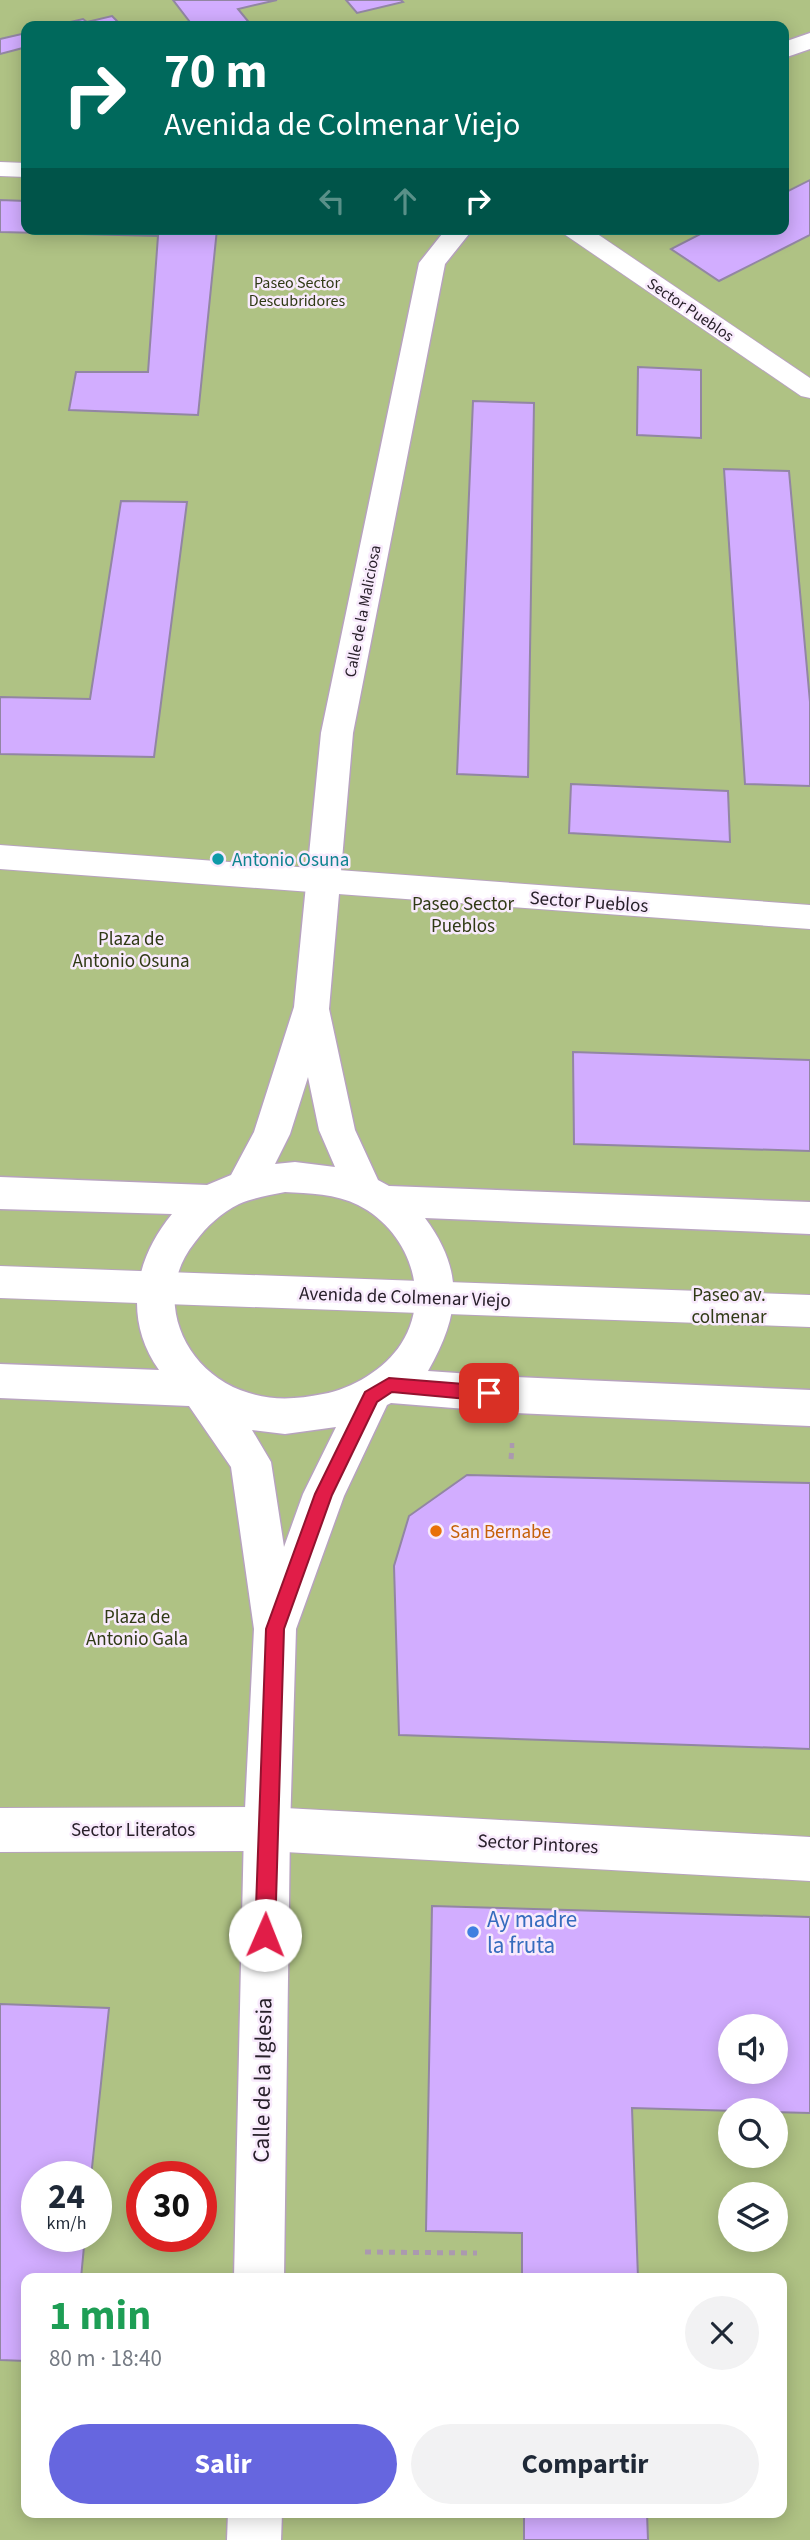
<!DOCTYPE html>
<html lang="es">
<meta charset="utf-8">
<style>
body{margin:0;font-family:"Source Sans 3",sans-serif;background:#f2f2f3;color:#1f2937;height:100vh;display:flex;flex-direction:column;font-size:26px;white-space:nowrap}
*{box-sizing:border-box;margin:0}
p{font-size:23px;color:#747a83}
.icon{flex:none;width:38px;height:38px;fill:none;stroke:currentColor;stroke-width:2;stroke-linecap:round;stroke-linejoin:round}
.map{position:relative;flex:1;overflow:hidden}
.drawer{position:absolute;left:21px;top:2273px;width:766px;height:245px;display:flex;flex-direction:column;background:#fff;border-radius:14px;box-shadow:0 4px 18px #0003}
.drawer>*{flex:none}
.banner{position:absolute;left:21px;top:21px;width:768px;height:214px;border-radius:14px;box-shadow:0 4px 18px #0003;background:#00695c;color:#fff;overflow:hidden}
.tools{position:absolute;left:718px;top:2014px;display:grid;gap:14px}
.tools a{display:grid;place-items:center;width:70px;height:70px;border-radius:50%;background:#fff;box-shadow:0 4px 18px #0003;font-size:35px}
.speed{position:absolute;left:21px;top:2161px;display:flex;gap:14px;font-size:35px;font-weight:700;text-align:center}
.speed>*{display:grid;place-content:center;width:91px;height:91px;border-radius:50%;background:#fff;box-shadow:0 4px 18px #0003;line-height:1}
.speed small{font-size:18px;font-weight:400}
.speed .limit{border:10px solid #d22;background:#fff;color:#111}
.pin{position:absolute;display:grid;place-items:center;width:60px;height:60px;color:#fff;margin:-30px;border-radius:14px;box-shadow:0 4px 10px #0006}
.me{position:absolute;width:77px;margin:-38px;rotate:1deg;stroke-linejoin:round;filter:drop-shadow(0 0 5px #0008)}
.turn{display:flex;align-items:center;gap:24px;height:147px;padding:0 28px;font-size:32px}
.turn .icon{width:91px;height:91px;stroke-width:2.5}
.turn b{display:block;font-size:49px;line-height:60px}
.lanes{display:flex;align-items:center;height:66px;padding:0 28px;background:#0003;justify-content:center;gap:35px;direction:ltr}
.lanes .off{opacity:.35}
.round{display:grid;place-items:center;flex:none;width:74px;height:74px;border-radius:37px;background:#f2f2f3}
.head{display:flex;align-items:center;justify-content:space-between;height:119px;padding:0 28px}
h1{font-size:42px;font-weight:700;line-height:52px;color:#1e9e55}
.primary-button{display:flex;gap:14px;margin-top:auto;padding:14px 28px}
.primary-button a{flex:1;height:80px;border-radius:42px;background:#6666df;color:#fff;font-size:28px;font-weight:700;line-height:80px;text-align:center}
.primary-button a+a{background:#f2f2f3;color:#1f2937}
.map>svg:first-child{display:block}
</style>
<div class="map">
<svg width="810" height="2540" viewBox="0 0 810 2540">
<rect width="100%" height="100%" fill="#f0daf6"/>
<path fill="#afc284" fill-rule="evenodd" d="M 0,0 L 810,0 L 810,2540 L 0,2540 ZM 26,26 L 784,26 L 784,229 L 26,229 ZM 730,2026 L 775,2026 L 775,2072 L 730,2072 ZM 730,2110 L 775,2110 L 775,2156 L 730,2156 ZM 37,2177 L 96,2177 L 96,2236 L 37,2236 ZM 142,2177 L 201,2177 L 201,2236 L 142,2236 ZM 730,2194 L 775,2194 L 775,2240 L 730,2240 ZM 26,2278 L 782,2278 L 782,2513 L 26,2513 Z"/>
<g fill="#d2adff" stroke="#9286a3" stroke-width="2" fill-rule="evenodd">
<path d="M 173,0 L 277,0 L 238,9 L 252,26 L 193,26 Z"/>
<path d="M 346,0 L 401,0 L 403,2 L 357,13 Z"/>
<path d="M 112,16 L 122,26 L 53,26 L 83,19 L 87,22 Z"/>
<path d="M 26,33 L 26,52 L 23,48 L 0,54 L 0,39 Z"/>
<path d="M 810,180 L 810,235 L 719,281 L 671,249 L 710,229 L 784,229 L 784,193 Z"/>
<path d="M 0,200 L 26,201 L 26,229 L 217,229 L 198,415 L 69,410 L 76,372 L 148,372 L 158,236 L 0,232 Z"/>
<path d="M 638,367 L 701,370 L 701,438 L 637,435 Z"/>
<path d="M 473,401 L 534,403 L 528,777 L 457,774 Z"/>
<path d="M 724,469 L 789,471 L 810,702 L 810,786 L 745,784 Z"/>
<path d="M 121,501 L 187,502 L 154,757 L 0,754 L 0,697 L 90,699 Z"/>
<path d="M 571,784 L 728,791 L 730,842 L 569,833 Z"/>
<path d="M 573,1052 L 810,1060 L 810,1151 L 574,1144 Z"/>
<path d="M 467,1475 L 810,1483 L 810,1749 L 399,1735 L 394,1566 L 409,1516 Z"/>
<path d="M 432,1906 L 810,1917 L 810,2113 L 632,2108 L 638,2278 L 522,2278 L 522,2233 L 426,2231 ZM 730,2026 L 775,2026 L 775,2072 L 730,2072 Z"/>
<path d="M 0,2004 L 109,2008 L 91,2177 L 37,2177 L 37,2236 L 85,2236 L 81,2278 L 26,2278 L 26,2361 L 0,2360 Z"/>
<path d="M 524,2513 L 647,2513 L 648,2540 L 524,2540 Z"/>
</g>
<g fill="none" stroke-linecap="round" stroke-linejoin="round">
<defs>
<g id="pedestrian">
<path d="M 0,162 L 26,163 L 26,177 L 0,176 Z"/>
<path d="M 561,229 L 590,229 L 810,378 L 810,398 L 801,396 L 564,234 Z"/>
<path d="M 0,845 L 810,905 L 810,929 L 0,869 Z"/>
<path d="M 0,1266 L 810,1295 L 810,1327 L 0,1298 Z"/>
<path d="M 267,1807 L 810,1837 L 810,1881 L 267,1851 L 0,1852 L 0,1808 Z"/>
</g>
<g id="minor">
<path d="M 810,33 L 810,49 L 784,58 L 784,42 Z"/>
<path d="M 446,229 L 473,229 L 445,264 L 353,733 L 329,1009 L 355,1130 L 378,1180 L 389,1186 L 810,1202 L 810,1234 L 425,1218 C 465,1272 460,1315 428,1371 L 515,1377 L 810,1390 L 810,1426 L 515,1413 L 391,1403 L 387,1405 L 344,1496 L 296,1629 L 290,1829 L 284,2278 L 234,2278 L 244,1829 L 254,1629 L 231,1467 L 189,1406 L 0,1398 L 0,1364 L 159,1370 C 123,1319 134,1260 172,1214 L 0,1209 L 0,1177 L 207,1185 L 231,1175 L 254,1132 L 294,1007 L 321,733 L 419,263 ZM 308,1077 L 319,1130 L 335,1167 L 295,1162 L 275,1164 L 290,1134 ZM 285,1192 C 309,1193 336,1194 358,1205 C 408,1230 433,1295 401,1344 C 385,1369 352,1389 323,1394 C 298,1399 274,1401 249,1393 C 184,1374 150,1297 195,1242 C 207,1226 221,1213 239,1204 C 253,1198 270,1195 285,1192 ZM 336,1427 L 303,1494 L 284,1547 L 271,1462 L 252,1430 L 285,1434 Z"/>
<path d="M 228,2513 L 282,2513 L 281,2540 L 227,2540 Z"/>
</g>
</defs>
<use href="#pedestrian" stroke="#b7a3be" stroke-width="2"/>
<use href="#minor" stroke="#b7a3be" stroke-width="3"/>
<path stroke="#ab99af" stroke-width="4.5" stroke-dasharray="5 5" stroke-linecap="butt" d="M 512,1448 L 512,1439"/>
<g stroke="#ab99af" stroke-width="5" stroke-dasharray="6 6" stroke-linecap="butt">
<path d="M 511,1459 L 512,1447"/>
<path d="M 365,2252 L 477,2253"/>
</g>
<use href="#pedestrian" fill="#fff" fill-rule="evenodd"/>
<use href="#minor" fill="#fff" fill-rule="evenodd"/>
</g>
<path fill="#e11d48" stroke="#92132f" stroke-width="2" d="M 389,1378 L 489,1386 L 495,1388 L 498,1393 L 495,1399 L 489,1401 L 392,1392 L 377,1402 L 332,1495 L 284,1629 L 275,1935 L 272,1941 L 265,1944 L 258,1941 L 255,1935 L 266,1629 L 315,1494 L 365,1392 Z"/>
<circle fill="#0f9aa8" stroke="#f8eafc" stroke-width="2.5" cx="218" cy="859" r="7"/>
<circle fill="#e8710a" stroke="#f8eafc" stroke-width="2.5" cx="436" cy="1531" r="7"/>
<circle fill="#3f7fe0" stroke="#f8eafc" stroke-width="2.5" cx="473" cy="1932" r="7"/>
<g text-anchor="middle" stroke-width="5" stroke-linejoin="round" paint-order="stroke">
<g font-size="16" fill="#303a15" stroke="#f8eafc">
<text x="297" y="288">Paseo Sector<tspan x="297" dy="18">Descubridores</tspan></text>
</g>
<g font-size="16" fill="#28202a" stroke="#f8eafc">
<text transform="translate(691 309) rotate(34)" y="6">Sector Pueblos</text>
<text transform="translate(362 611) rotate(-79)" y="6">Calle de la Maliciosa</text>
</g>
<g font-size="19" fill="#0d838f" stroke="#f8eafc" text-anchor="start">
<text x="232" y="866">Antonio Osuna</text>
</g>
<g font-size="19" fill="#28202a" stroke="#f8eafc">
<text transform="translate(589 901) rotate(4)" y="7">Sector Pueblos</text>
<text transform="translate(405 1296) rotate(2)" y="7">Avenida de Colmenar Viejo</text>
<text x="133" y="1836">Sector Literatos</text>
<text transform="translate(538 1843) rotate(3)" y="7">Sector Pintores</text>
</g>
<g font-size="19" fill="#303a15" stroke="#f8eafc">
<text x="463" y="910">Paseo Sector<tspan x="463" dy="22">Pueblos</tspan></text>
<text x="131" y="945">Plaza de<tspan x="131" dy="22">Antonio Osuna</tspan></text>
<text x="729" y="1301">Paseo av.<tspan x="729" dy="22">colmenar</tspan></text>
<text x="137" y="1623">Plaza de<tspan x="137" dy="22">Antonio Gala</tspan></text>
</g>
<g font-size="19" fill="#c56008" stroke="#f8eafc" text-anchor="start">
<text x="450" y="1538">San Bernabe</text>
</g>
<g font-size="23" fill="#366cbe" stroke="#f8eafc" text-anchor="start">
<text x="487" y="1927">Ay madre<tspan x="487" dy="26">la fruta</tspan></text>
</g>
<g font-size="23" fill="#28202a" stroke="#f8eafc">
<text transform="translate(262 2080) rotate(-89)" y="8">Calle de la Iglesia</text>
</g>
</g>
</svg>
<div class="tools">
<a><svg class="icon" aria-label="sound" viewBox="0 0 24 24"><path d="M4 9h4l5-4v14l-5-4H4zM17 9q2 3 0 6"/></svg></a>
<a><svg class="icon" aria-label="search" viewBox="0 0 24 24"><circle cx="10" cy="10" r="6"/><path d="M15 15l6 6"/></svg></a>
<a><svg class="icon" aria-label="layers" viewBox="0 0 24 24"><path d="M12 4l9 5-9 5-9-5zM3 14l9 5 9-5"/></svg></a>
</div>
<div class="speed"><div>24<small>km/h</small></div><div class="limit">30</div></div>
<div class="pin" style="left:489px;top:1393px;background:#d93025"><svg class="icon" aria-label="arrive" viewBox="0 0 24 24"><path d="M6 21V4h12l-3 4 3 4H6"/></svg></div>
<svg class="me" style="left:265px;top:1935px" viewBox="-20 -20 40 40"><circle r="19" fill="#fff"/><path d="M0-13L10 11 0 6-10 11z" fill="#e11d48"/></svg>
<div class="banner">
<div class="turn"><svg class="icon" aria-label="right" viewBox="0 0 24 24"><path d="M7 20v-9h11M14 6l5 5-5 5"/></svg><div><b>70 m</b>Avenida de Colmenar Viejo</div></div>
<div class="lanes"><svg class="icon off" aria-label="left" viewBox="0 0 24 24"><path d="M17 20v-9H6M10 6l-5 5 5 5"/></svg><svg class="icon off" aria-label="ahead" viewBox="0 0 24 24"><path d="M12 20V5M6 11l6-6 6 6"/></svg><svg class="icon" aria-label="right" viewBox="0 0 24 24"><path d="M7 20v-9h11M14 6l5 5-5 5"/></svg></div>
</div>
<section class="drawer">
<div class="head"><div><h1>1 min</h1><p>80 m · 18:40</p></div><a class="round"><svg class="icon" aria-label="close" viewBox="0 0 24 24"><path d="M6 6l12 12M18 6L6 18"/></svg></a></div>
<div class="primary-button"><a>Salir</a><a>Compartir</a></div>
</section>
</div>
